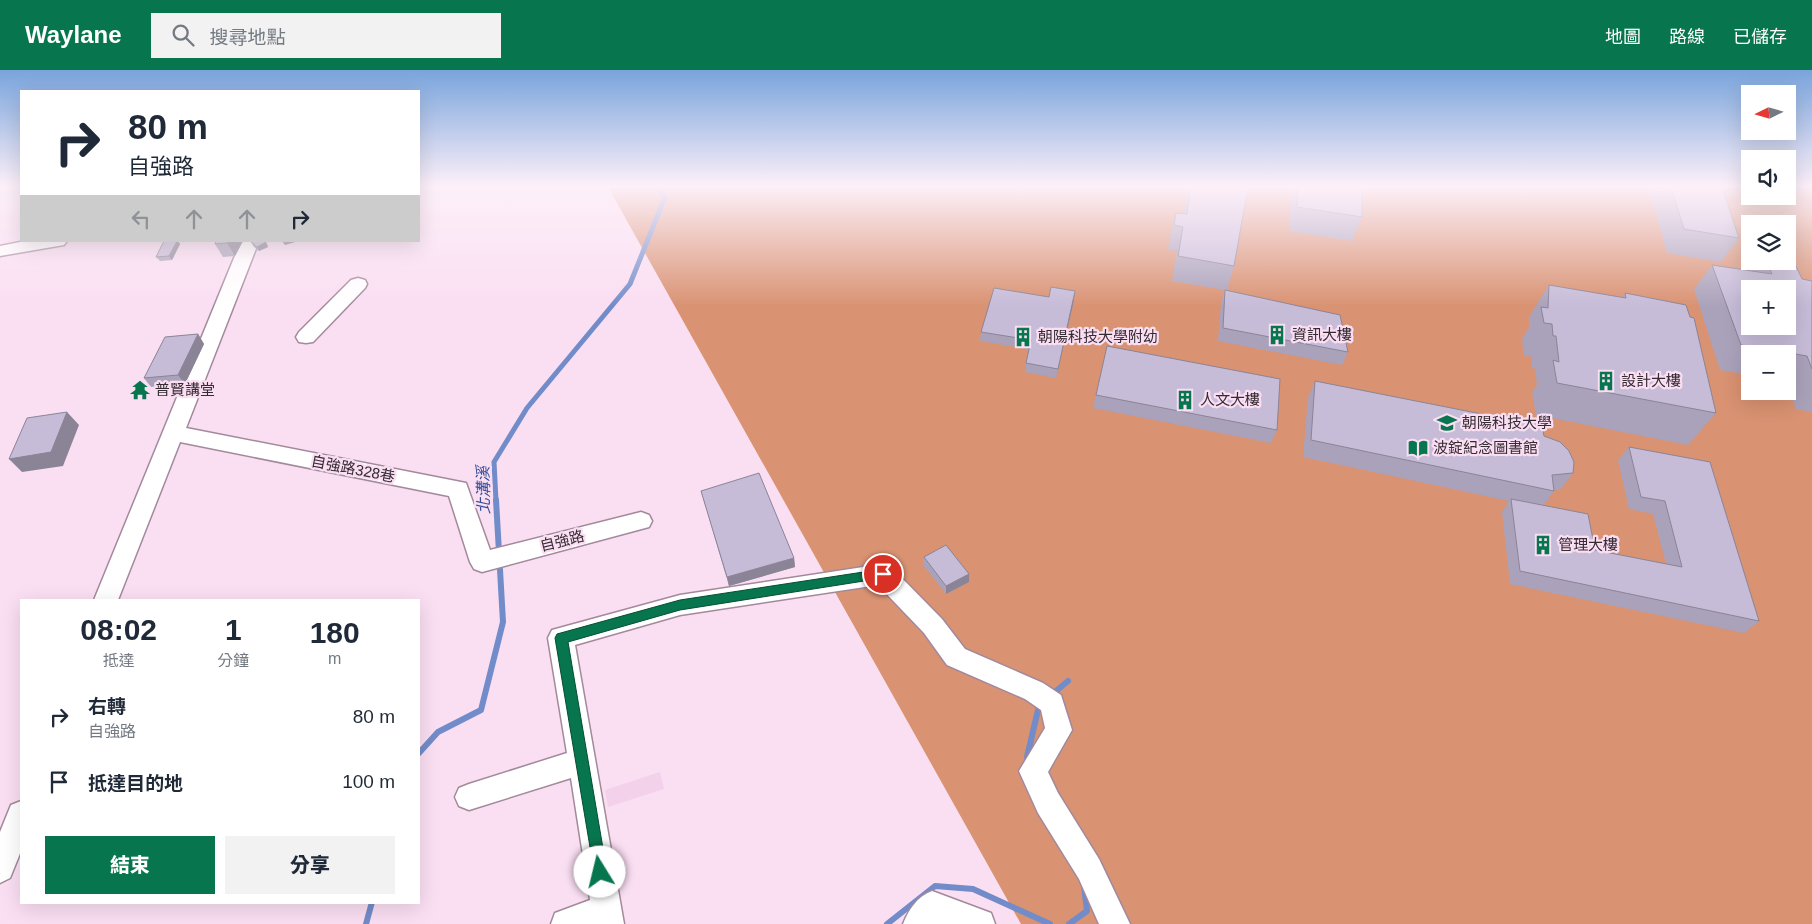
<!DOCTYPE html>
<html lang="zh-TW">
<meta charset="utf-8">
<style>
body{margin:0;font-family:Arial,"Noto Sans TC",sans-serif;background:#f2f2f3;color:#1f2937;height:100vh;display:flex;flex-direction:column;font-size:19px;white-space:nowrap}
*{box-sizing:border-box;margin:0}
p{font-size:16px;color:#747a83}
.icon{flex:none;width:28px;height:28px;fill:none;stroke:currentColor;stroke-width:2;stroke-linecap:round;stroke-linejoin:round}
.map{position:relative;flex:1;overflow:hidden}
.panel{position:absolute;left:20px;top:529px;width:400px;height:305px;display:flex;flex-direction:column;background:#fff;border-radius:0px;box-shadow:0 5px 20px #0002}
.panel>*{flex:none}
.banner{position:absolute;left:20px;top:20px;width:400px;height:152px;border-radius:0px;box-shadow:0 5px 20px #0002;background:#fff;color:#1f2937;overflow:hidden}
.needle{width:32px;rotate:265deg}
.fabs{position:absolute;left:1741px;top:15px;display:grid;gap:10px}
.fabs a{display:grid;place-items:center;width:55px;height:55px;border-radius:0px;background:#fff;box-shadow:0 5px 20px #0002;font-size:25px}
.pin{position:absolute;display:grid;place-items:center;width:42px;height:42px;color:#fff;margin:-21px;border:2px solid #fff;border-radius:50%;box-shadow:0 1px 5px #0007}
.me{position:absolute;width:55px;margin:-28px;rotate:351deg;stroke-linejoin:round;filter:drop-shadow(0 0 4px #0008)}
.turn{display:flex;align-items:center;gap:18px;height:105px;padding:0 25px;font-size:22px}
.turn .icon{width:65px;height:65px;stroke-width:2.5}
.turn b{display:block;font-size:35px;line-height:42px}
.lanes{display:flex;align-items:center;height:48px;padding:0 25px;background:#0003;justify-content:center;gap:25px;direction:ltr}
.lanes .off{opacity:.35}
.eta{display:flex;justify-content:space-evenly;align-items:center;height:85px;text-align:center}
.eta b{font-size:30px;font-weight:800;line-height:35px}
.action{display:flex;gap:10px;margin-top:auto;padding:10px 25px}
.action a{flex:1;height:58px;border-radius:0px;background:#07764f;color:#fff;font-size:20px;font-weight:800;line-height:58px;text-align:center}
.action a+a{background:#f2f2f3;color:#1f2937}
ul{padding:0;list-style:none}
li{display:flex;align-items:center;gap:15px;height:65px;padding:0 25px}
li div{flex:1}
li b{display:block;font-size:19px}
li em{font-style:normal}
header{display:flex;align-items:center;gap:30px;box-sizing:border-box;height:70px;padding:0 25px;background:#07764f;color:#fff}
header strong{font-size:24px}
nav{display:flex;gap:28px;margin-inline-start:auto;font-size:18px}
.search{width:350px;height:45px;background:#f2f2f3;display:flex;align-items:center;gap:12px;box-sizing:border-box;padding:0 18px;border-radius:0px;color:#747a83;font-size:19px}
.map>svg:first-child{display:block}
</style>
<header>
<strong>Waylane</strong>
<div class="search"><svg class="icon" aria-label="search" viewBox="0 0 24 24"><circle cx="10" cy="10" r="6"/><path d="M15 15l6 6"/></svg>搜尋地點</div>
<nav><a>地圖</a><a>路線</a><a>已儲存</a></nav>
</header>
<div class="map">
<svg width="1812" height="854" viewBox="0 0 1812 854">
<rect width="100%" height="100%" fill="#fadef2"/>
<path fill="#f3d1ea" d="M 660,702 L 664,719 L 608,737 L 605,720 Z"/>
<path fill="#d99272" fill-rule="evenodd" d="M 608,117 L 1750,117 L 1750,126 L 1788,126 L 1788,117 L 1812,117 L 1812,854 L 1021,854 ZM 1750,154 L 1788,154 L 1788,191 L 1750,191 ZM 1750,219 L 1788,219 L 1788,256 L 1750,256 ZM 1750,284 L 1788,284 L 1788,321 L 1750,321 Z"/>
<g fill="none" stroke-linecap="round" stroke-linejoin="round">
<path stroke="#728cc9" stroke-width="5" d="M 496,431 L 494,392 L 527,338 L 630,214 L 665,127 L 655,117"/>
<g stroke="#728cc9" stroke-width="6">
<path d="M 1050,626 L 1068,611"/>
<path d="M 419,683 L 438,662 L 481,640 L 503,552 L 496,430"/>
<path d="M 1029,695 L 1027,687 L 1038,640 L 1043,634"/>
<path d="M 366,854 L 372,832"/>
<path d="M 887,854 L 935,816 L 973,819 L 1050,854"/>
<path d="M 1069,854 L 1087,841 L 1084,816"/>
</g>
<defs>
<g id="street">
<path d="M 25,171 L 67,171 L 64,175 L 58,176 L 0,186 L 0,176 Z"/>
<path d="M 241,171 L 259,171 L 186,358 L 466,413 L 490,480 L 641,442 L 649,445 L 652,451 L 649,457 L 482,502 L 474,499 L 470,492 L 449,426 L 180,372 L 118,530 L 94,530 Z"/>
<path d="M 358,208 L 365,210 L 367,214 L 365,218 L 313,272 L 306,273 L 299,272 L 296,267 L 299,262 L 351,210 Z"/>
<path d="M 883,494 L 891,497 L 942,549 L 965,579 L 1043,613 L 1061,625 L 1072,660 L 1048,702 L 1058,723 L 1099,789 L 1130,854 L 1099,854 L 1079,809 L 1038,743 L 1019,701 L 1045,658 L 1041,640 L 1025,629 L 947,595 L 924,563 L 878,515 L 680,545 L 575,575 L 624,854 L 551,854 L 555,843 L 590,830 L 571,708 L 469,740 L 459,736 L 455,727 L 459,718 L 469,714 L 567,683 L 548,568 L 552,560 L 680,525 Z"/>
<path d="M 21,731 L 21,781 L 10,808 L 0,813 L 0,762 L 11,735 Z"/>
<path d="M 932,821 L 991,843 L 995,854 L 903,854 C 909,839 917,827 932,821 Z"/>
</g>
</defs>
<use href="#street" stroke="#a3899c" stroke-width="3"/>
<use href="#street" fill="#fff" fill-rule="evenodd"/>
</g>
<g fill="#aaa2ba">
<path d="M 1188,117 L 1248,117 L 1234,196 L 1227,220 L 1348,282 L 1342,295 L 1218,271 L 1221,233 L 1225,220 L 1172,211 L 1177,181 L 1168,180 L 1170,167 L 1176,143 L 1184,144 L 1186,125 Z"/>
<path d="M 1291,117 L 1362,117 L 1362,147 L 1352,171 L 1289,161 Z"/>
<path d="M 1649,117 L 1722,117 L 1739,168 L 1721,192 L 1667,183 Z"/>
<path d="M 164,171 L 178,171 L 180,174 L 172,190 L 160,191 L 156,187 Z"/>
<path d="M 216,171 L 243,171 L 235,186 L 223,187 L 215,174 Z"/>
<path d="M 251,172 L 266,172 L 268,177 L 259,181 L 254,177 Z"/>
<path d="M 1752,191 L 1788,191 L 1802,209 L 1812,211 L 1812,342 L 1796,339 L 1788,319 L 1788,284 L 1750,284 L 1750,305 L 1720,300 L 1694,219 L 1712,195 L 1745,200 Z"/>
<path d="M 1549,215 L 1622,228 L 1625,223 L 1716,343 L 1688,375 L 1536,345 L 1532,322 L 1537,315 L 1535,299 L 1532,298 L 1532,287 L 1524,285 L 1522,269 L 1529,257 L 1529,247 Z"/>
<path d="M 1074,230 L 1056,308 L 1025,302 L 1026,293 L 1029,279 L 980,271 L 981,262 Z"/>
<path d="M 198,264 L 204,274 L 185,314 L 151,317 L 144,308 Z"/>
<path d="M 1315,311 L 1544,366 L 1573,403 L 1560,420 L 1554,420 L 1554,421 L 1544,435 L 1595,480 L 1666,494 L 1653,444 L 1629,439 L 1618,390 L 1629,377 L 1759,551 L 1744,563 L 1510,514 L 1502,442 L 1509,431 L 1303,387 L 1308,328 Z"/>
<path d="M 1096,325 L 1277,360 L 1271,373 L 1093,338 Z"/>
<path d="M 701,421 L 794,488 L 795,497 L 729,516 Z"/>
<path d="M 924,487 L 969,504 L 969,512 L 946,524 L 923,495 Z"/>
</g>
<g fill="#8b8497">
<path d="M 177,171 L 178,171 L 180,174 L 172,190 L 169,186 Z"/>
<path d="M 228,171 L 243,171 L 235,186 L 227,173 Z"/>
<path d="M 282,171 L 299,171 L 285,175 Z"/>
<path d="M 266,172 L 268,177 L 259,181 L 257,177 Z"/>
<path d="M 1075,221 L 1074,230 L 1056,308 L 1058,299 Z"/>
<path d="M 198,264 L 204,274 L 185,314 L 178,305 Z"/>
<path d="M 67,342 L 79,355 L 63,396 L 22,402 L 9,389 Z"/>
<path d="M 794,488 L 795,497 L 729,516 L 727,507 Z"/>
<path d="M 969,504 L 969,512 L 946,524 L 946,516 Z"/>
</g>
<g fill="#c6bcd8" stroke="#8b8497" fill-rule="evenodd">
<path d="M 1190,117 L 1248,117 L 1234,196 L 1178,186 L 1183,157 L 1174,155 L 1176,143 L 1187,144 Z"/>
<path d="M 1298,117 L 1362,117 L 1362,147 L 1297,137 Z"/>
<path d="M 1671,117 L 1722,117 L 1739,168 L 1684,159 Z"/>
<path d="M 164,171 L 177,171 L 169,186 L 156,187 Z"/>
<path d="M 216,171 L 228,171 L 227,173 L 215,174 Z"/>
<path d="M 254,171 L 264,171 L 266,172 L 257,177 L 251,172 Z"/>
<path d="M 1788,189 L 1793,190 L 1802,209 L 1812,211 L 1812,299 L 1807,286 L 1741,275 L 1712,195 L 1772,204 L 1766,191 L 1788,191 ZM 1750,219 L 1788,219 L 1788,256 L 1750,256 Z"/>
<path d="M 1549,215 L 1626,228 L 1625,223 L 1686,235 L 1690,247 L 1694,248 L 1716,343 L 1557,313 L 1553,290 L 1559,292 L 1556,266 L 1553,266 L 1552,254 L 1544,253 L 1541,237 L 1548,238 Z"/>
<path d="M 1051,217 L 1075,221 L 1058,299 L 1026,293 L 1031,270 L 981,262 L 994,218 L 1049,227 Z"/>
<path d="M 1225,220 L 1340,245 L 1348,282 L 1223,258 Z"/>
<path d="M 198,264 L 178,305 L 144,308 L 165,267 Z"/>
<path d="M 1107,276 L 1280,309 L 1277,360 L 1096,325 Z"/>
<path d="M 1315,311 L 1542,356 L 1544,366 L 1560,372 L 1569,381 L 1574,392 L 1573,403 L 1552,405 L 1554,421 L 1311,370 Z"/>
<path d="M 67,342 L 51,382 L 9,389 L 27,348 Z"/>
<path d="M 1629,377 L 1710,392 L 1759,551 L 1520,501 L 1511,429 L 1588,444 L 1595,480 L 1682,497 L 1665,431 L 1641,427 Z"/>
<path d="M 759,403 L 794,488 L 727,507 L 701,421 Z"/>
<path d="M 946,475 L 969,504 L 946,516 L 924,487 Z"/>
</g>
<linearGradient id="sky" x2="0" y2="1"><stop stop-color="#79a4dc"/><stop offset="0.49" stop-color="#fdf0f9"/><stop offset="1" stop-color="#fdf0f9" stop-opacity="0"/></linearGradient>
<rect width="1812" height="237" fill="url(#sky)"/>
<path fill="#07764f" stroke="#054d33" d="M 883,499 L 887,500 L 889,504 L 887,507 L 883,508 L 680,540 L 568,572 L 607,802 L 605,807 L 600,809 L 595,807 L 555,568 L 557,564 L 680,530 Z"/>
<defs>
<symbol id="building-bare" viewBox="-9 -9 18 18"><path d="M-4-6H4V6H1V3H-1V6H-4ZM-2.5-4.3h1.7v1.8h-1.7ZM.8-4.3h1.7v1.8H.8ZM-2.5-1h1.7V.8h-1.7ZM.8-1h1.7V.8H.8Z" fill="#07764f" stroke="#fadef2" stroke-width="2.5" paint-order="stroke"/></symbol>
<symbol id="temple-bare" viewBox="-9 -9 18 18"><path d="M0-6L5-2H3V0L6.5 2.5H4V6H1.5V3h-3V6H-4V2.5H-6.5L-3 0V-2H-5Z" fill="#07764f" stroke="#fadef2" stroke-width="2.5" paint-order="stroke"/></symbol>
<symbol id="university-bare" viewBox="-9 -9 18 18"><path d="M0-5L7-2L0 1L-7-2ZM-4 1L0 2.5L4 1V4Q0 6-4 4Z" fill="#07764f" stroke="#fadef2" stroke-width="2.5" paint-order="stroke"/></symbol>
<symbol id="library-bare" viewBox="-9 -9 18 18"><path d="M-6-4Q-3-5.5-.7-3.5V5Q-3 3-6 4ZM6-4Q3-5.5 .7-3.5V5Q3 3 6 4Z" fill="#07764f" stroke="#fadef2" stroke-width="2.5" paint-order="stroke"/></symbol>
</defs>
<g fill-rule="evenodd">
<use href="#building-bare" x="1263" y="251" width="28" height="28"/>
<use href="#building-bare" x="1009" y="253" width="28" height="28"/>
<use href="#building-bare" x="1592" y="297" width="28" height="28"/>
<use href="#temple-bare" x="126" y="306" width="28" height="28"/>
<use href="#building-bare" x="1171" y="316" width="28" height="28"/>
<use href="#university-bare" x="1433" y="339" width="28" height="28"/>
<use href="#library-bare" x="1404" y="364" width="28" height="28"/>
<use href="#building-bare" x="1529" y="461" width="28" height="28"/>
</g>
<g text-anchor="middle" stroke-width="4.5" stroke-linejoin="round" paint-order="stroke">
<g font-size="15" fill="#352b33" stroke="#fadef2" text-anchor="start">
<text x="1292" y="270">資訊大樓</text>
<text x="1038" y="272">朝陽科技大學附幼</text>
<text x="1621" y="316">設計大樓</text>
<text x="155" y="325">普賢講堂</text>
<text x="1200" y="335">人文大樓</text>
<text x="1462" y="358">朝陽科技大學</text>
<text x="1433" y="383">波錠紀念圖書館</text>
<text x="1558" y="480">管理大樓</text>
</g>
<g font-size="15" fill="#352b33" stroke="#fadef2">
<text transform="translate(353 399) rotate(11)" y="5">自強路328巷</text>
<text transform="translate(562 471) rotate(-14)" y="5">自強路</text>
</g>
<g font-size="16" font-style="italic" fill="#334e99" stroke="#fadef2">
<text transform="translate(483 420) rotate(-91)" y="6">北溝溪</text>
</g>
</g>
</svg>
<div class="fabs">
<a><svg class="needle" viewBox="-14 -14 28 28"><path d="M0-13l5 13h-10z" fill="#e53935"/><path d="M0 13l5-13h-10z" fill="#747a83"/></svg></a>
<a><svg class="icon" aria-label="sound" viewBox="0 0 24 24"><path d="M4 9h4l5-4v14l-5-4H4zM17 9q2 3 0 6"/></svg></a>
<a><svg class="icon" aria-label="layers" viewBox="0 0 24 24"><path d="M12 4l9 5-9 5-9-5zM3 14l9 5 9-5"/></svg></a>
<a>+</a>
<a>−</a>
</div>
<div class="pin" style="left:883px;top:504px;background:#d93025"><svg class="icon" aria-label="arrive" viewBox="0 0 24 24"><path d="M6 21V4h12l-3 4 3 4H6"/></svg></div>
<svg class="me" style="left:600px;top:802px" viewBox="-20 -20 40 40"><circle r="19" fill="#fff"/><path d="M0-13L10 11 0 6-10 11z" fill="#07764f"/></svg>
<div class="banner">
<div class="turn"><svg class="icon" aria-label="right" viewBox="0 0 24 24"><path d="M7 20v-9h11M14 6l5 5-5 5"/></svg><div><b>80 m</b>自強路</div></div>
<div class="lanes"><svg class="icon off" aria-label="left" viewBox="0 0 24 24"><path d="M17 20v-9H6M10 6l-5 5 5 5"/></svg><svg class="icon off" aria-label="ahead" viewBox="0 0 24 24"><path d="M12 20V5M6 11l6-6 6 6"/></svg><svg class="icon off" aria-label="ahead" viewBox="0 0 24 24"><path d="M12 20V5M6 11l6-6 6 6"/></svg><svg class="icon" aria-label="right" viewBox="0 0 24 24"><path d="M7 20v-9h11M14 6l5 5-5 5"/></svg></div>
</div>
<section class="panel">
<div class="eta">
<div><b>08:02</b><p>抵達</p></div>
<div><b>1</b><p>分鐘</p></div>
<div><b>180</b><p>m</p></div>
</div>
<ul>
<li><svg class="icon" aria-label="right" viewBox="0 0 24 24"><path d="M7 20v-9h11M14 6l5 5-5 5"/></svg><div><b>右轉</b><p>自強路</p></div><em>80 m</em></li>
<li><svg class="icon" aria-label="arrive" viewBox="0 0 24 24"><path d="M6 21V4h12l-3 4 3 4H6"/></svg><div><b>抵達目的地</b></div><em>100 m</em></li>
</ul>
<div class="action"><a>結束</a><a>分享</a></div>
</section>
</div>
